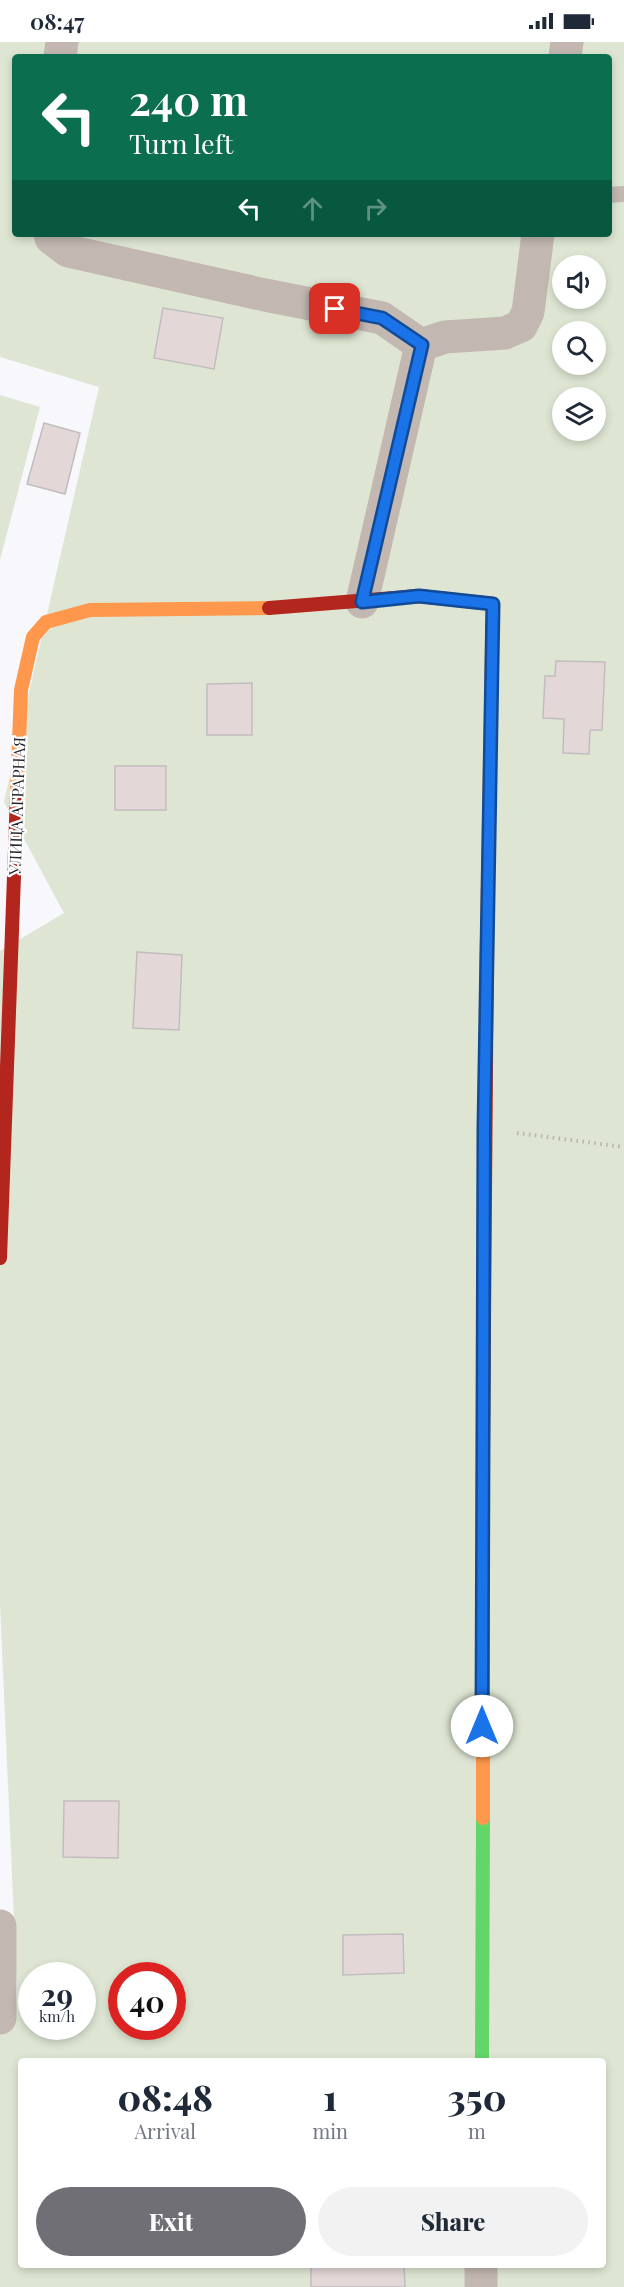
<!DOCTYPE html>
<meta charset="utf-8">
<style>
body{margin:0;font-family:"Playfair Display",serif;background:#f2f2f3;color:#1f2937;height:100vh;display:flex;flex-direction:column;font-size:22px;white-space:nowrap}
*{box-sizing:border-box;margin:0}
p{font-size:20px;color:#747a83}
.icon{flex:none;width:33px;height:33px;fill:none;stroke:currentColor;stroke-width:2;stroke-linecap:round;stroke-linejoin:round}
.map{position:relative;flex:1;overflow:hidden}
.sheet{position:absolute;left:18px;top:2016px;width:588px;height:210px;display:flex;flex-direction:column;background:#fff;border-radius:6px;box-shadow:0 3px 9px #0003}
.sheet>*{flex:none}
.top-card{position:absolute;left:12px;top:12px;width:600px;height:183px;border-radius:6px;box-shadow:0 3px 9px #0003;background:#0b6e4f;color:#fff;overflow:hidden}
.buttons{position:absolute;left:552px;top:213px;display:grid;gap:12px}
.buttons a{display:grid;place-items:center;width:54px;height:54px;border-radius:50%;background:#fff;box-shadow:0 3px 9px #0003;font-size:30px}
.speed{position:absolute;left:18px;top:1920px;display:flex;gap:12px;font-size:30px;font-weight:700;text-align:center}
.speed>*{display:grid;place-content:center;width:78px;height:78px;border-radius:50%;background:#fff;box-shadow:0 3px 9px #0003;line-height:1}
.speed small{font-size:15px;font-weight:400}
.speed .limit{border:9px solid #d22;background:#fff;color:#111}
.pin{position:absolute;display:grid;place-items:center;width:51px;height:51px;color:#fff;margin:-26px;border-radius:12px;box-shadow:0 3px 9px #0006}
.me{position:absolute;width:66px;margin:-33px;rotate:0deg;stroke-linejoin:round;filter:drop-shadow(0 0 4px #0008)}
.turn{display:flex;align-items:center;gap:21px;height:126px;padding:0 18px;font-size:27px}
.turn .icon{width:78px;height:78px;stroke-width:2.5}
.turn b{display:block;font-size:42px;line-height:51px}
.lanes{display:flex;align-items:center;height:57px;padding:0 18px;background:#0003;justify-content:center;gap:30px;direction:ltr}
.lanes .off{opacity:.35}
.eta{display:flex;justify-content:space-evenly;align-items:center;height:102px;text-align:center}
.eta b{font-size:36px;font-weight:800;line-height:42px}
.action{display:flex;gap:12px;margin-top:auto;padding:12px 18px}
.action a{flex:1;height:69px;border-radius:36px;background:#706f75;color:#fff;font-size:24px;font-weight:800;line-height:69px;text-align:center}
.action a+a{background:#f2f2f3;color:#1f2937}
.status{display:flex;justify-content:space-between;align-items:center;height:42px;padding:0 30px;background:#fff;direction:ltr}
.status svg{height:16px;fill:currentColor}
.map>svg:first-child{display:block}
</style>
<div class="status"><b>08:47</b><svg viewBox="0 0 49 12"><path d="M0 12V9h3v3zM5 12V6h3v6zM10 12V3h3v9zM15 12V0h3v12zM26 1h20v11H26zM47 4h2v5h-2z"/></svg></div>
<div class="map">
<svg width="624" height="2245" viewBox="0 0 624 2245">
<rect width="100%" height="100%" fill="#f7f7fc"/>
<g fill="#dee6d3" fill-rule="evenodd">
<path d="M 0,0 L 624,0 L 624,2245 L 0,2245 L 0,1875 L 18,1969 L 0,1561 L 0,909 L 64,871 L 4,760 L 99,345 L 0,315 ZM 15,15 L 609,15 L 609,192 L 15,192 ZM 562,224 L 596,224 L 596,256 L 562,256 ZM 562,290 L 596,290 L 596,322 L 562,322 ZM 562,356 L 596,356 L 596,388 L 562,388 ZM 32,1934 L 82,1934 L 82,1984 L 32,1984 ZM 122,1934 L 172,1934 L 172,1984 L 122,1984 ZM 21,2019 L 603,2019 L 603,2223 L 21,2223 Z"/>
<path d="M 0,353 L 40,365 L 0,518 Z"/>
</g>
<g fill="#e4d7d8" stroke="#c1bdbf" stroke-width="1.5">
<path d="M 163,266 L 223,276 L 214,327 L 154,316 Z"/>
<path d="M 44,381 L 80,391 L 65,452 L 27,442 Z"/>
<path d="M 556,619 L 605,620 L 602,688 L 590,688 L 589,712 L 563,711 L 564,677 L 543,676 L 545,634 L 555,634 Z"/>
<path d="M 252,641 L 252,693 L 207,693 L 207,642 Z"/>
<rect x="115" y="724" width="51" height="44"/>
<path d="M 137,910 L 182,913 L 179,988 L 133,986 Z"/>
<path d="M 64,1759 L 119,1759 L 118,1816 L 63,1815 Z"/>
<path d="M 403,1892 L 404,1931 L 343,1933 L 343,1893 Z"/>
<path d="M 311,2223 L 404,2223 L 405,2245 L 311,2245 Z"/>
</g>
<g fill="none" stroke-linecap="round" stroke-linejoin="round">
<path stroke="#bab2b0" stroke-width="4" stroke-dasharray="1.5 4.5" stroke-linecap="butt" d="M 517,1091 L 624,1105"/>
<path stroke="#c2b7b1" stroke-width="16" d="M 609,153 L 624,152"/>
<g stroke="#c2b7b1" stroke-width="33">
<path d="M 60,15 L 62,0"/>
<path d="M 565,15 L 567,0"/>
<path d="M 50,192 L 51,196 L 68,209 L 265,253 L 382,276 L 421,303"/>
<path d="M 362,560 L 421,303 L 445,295 L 505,291 L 521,284 L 528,270 L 538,192"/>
<path d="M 0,1884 L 0,1976"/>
<path d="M 481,2245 L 481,2223"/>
</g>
<path stroke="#63d668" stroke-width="14" d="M 482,2019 L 483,1776"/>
<g stroke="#ff974d" stroke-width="14">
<path d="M 17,752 L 21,648 L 33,595 L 46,580 L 90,568 L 269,566"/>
<path d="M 487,896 L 492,601"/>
<path d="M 483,1776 L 483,1407"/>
</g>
<g stroke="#b3261e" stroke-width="14">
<path d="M 269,566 L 419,554 L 493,562 L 492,601"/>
<path d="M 0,1216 L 17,752"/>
<path d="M 483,1407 L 487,896"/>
</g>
</g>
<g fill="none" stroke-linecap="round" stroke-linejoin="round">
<defs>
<path id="route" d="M 335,267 L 382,276 L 422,303 L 362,560 L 419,554 L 493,562 L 484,1086 L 482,1684"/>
</defs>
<use href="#route" stroke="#114b97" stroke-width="15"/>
<use href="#route" stroke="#1a73e8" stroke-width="10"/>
</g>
<g text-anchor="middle" stroke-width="4.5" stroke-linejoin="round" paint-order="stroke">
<g font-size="16" fill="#27262d" stroke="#fff">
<text transform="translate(17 764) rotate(-88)" y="6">УЛИЦА АГРАРНАЯ</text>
</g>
</g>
</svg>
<div class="buttons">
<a><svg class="icon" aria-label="sound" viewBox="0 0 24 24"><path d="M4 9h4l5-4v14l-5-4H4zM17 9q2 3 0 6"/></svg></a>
<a><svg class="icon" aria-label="search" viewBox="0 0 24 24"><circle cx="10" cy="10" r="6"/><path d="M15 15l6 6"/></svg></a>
<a><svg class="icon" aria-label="layers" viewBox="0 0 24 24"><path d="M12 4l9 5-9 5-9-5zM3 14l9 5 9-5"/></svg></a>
</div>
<div class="speed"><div>29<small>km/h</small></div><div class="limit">40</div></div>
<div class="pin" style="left:335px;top:267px;background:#d93025"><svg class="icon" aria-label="arrive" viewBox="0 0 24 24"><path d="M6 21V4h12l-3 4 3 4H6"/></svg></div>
<svg class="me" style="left:482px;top:1684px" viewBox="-20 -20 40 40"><circle r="19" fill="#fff"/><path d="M0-13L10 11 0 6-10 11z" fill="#1a73e8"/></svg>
<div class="top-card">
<div class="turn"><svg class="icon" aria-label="left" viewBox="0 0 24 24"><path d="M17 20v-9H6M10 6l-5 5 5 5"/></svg><div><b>240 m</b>Turn left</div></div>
<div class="lanes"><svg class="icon" aria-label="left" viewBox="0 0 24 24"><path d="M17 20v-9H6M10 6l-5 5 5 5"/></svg><svg class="icon off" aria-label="ahead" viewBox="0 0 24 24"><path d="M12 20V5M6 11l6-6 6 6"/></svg><svg class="icon off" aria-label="right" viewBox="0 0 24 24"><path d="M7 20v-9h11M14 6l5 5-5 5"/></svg></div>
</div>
<section class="sheet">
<div class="eta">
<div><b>08:48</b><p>Arrival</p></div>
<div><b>1</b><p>min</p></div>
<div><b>350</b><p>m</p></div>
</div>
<div class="action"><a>Exit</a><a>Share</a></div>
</section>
</div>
